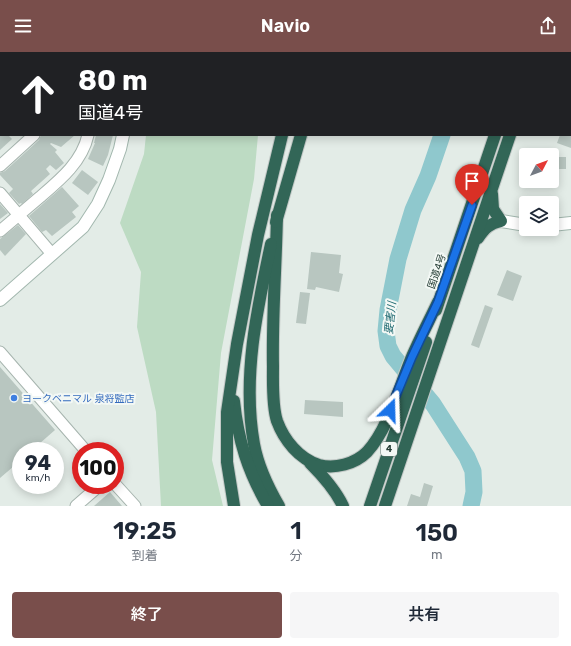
<!DOCTYPE html>
<html lang="ja">
<meta charset="utf-8">
<style>
body{margin:0;font-family:Rubik,"Noto Sans JP",sans-serif;background:#f6f6f7;color:#1f2937;height:100vh;display:flex;flex-direction:column;font-size:15px;white-space:nowrap}
*{box-sizing:border-box;margin:0}
p{font-size:13px;color:#747a83}
.icon{flex:none;width:22px;height:22px;fill:none;stroke:currentColor;stroke-width:2;stroke-linecap:round;stroke-linejoin:round}
.map{position:relative;height:454px;overflow:hidden}
.details{display:flex;flex-direction:column;background:#fff;flex:1}
.details>*{flex:none}
.top-card{position:absolute;left:0px;top:0px;width:571px;height:84px;box-shadow:0 2px 10px #0003;background:#202124;color:#fff;overflow:hidden}
.needle{width:26px;rotate:49deg}
.buttons{position:absolute;left:519px;top:96px;display:grid;gap:8px}
.buttons a{display:grid;place-items:center;width:40px;height:40px;border-radius:4px;background:#fff;box-shadow:0 2px 10px #0003;font-size:20px}
.speed{position:absolute;left:12px;top:390px;display:flex;gap:8px;font-size:20px;font-weight:700;text-align:center}
.speed>*{display:grid;place-content:center;width:52px;height:52px;border-radius:50%;background:#fff;box-shadow:0 2px 10px #0003;line-height:1}
.speed small{font-size:10px;font-weight:400}
.speed .limit{border:6px solid #d22;background:#fff;color:#111}
.pin{position:absolute;display:grid;place-items:center;width:34px;height:34px;color:#fff;margin:-41px -17px;border-radius:50% 50% 50% 0;rotate:-45deg;box-shadow:0 0 4px #0007}
.pin .icon{rotate:45deg}
.me{position:absolute;width:44px;margin:-22px;rotate:22deg;stroke-linejoin:round;filter:drop-shadow(0 0 3px #0008)}
.turn{display:flex;align-items:center;gap:14px;height:84px;padding:0 12px;font-size:18px}
.turn .icon{width:52px;height:52px;stroke-width:2.5}
.turn b{display:block;font-size:28px;line-height:34px}
.eta{display:flex;justify-content:space-evenly;align-items:center;height:68px;text-align:center}
.eta b{font-size:24px;font-weight:600;line-height:28px}
.primary-button{display:flex;gap:8px;margin-top:auto;padding:8px 12px}
.primary-button a{flex:1;height:46px;border-radius:4px;background:#794e4b;color:#fff;font-size:16px;font-weight:600;line-height:46px;text-align:center}
.primary-button a+a{background:#f6f6f7;color:#1f2937}
header{display:flex;justify-content:space-between;align-items:center;height:52px;padding:0 12px;background:#794e4b;color:#fff;font-size:18px;font-weight:600}
.map>svg:first-child{display:block}
</style>
<header><svg class="icon" aria-label="menu" viewBox="0 0 24 24"><path d="M4 6h16M4 12h16M4 18h16"/></svg>Navio<svg class="icon" aria-label="share" viewBox="0 0 24 24"><path d="M12 15V3M7 8l5-5 5 5M5 13v7h14v-7"/></svg></header>
<div class="map">
<svg width="571" height="454" viewBox="0 0 571 454">
<rect width="100%" height="100%" fill="#e3ece7"/>
<g fill="#bddbc3">
<path d="M 157,0 L 273,0 L 157,1 Z"/>
<path d="M 146,83 L 258,83 L 254,127 L 221,301 L 212,408 L 223,454 L 161,454 L 156,360 L 137,275 L 141,220 L 120,171 L 144,102 Z"/>
</g>
<g fill="none" stroke-linecap="round" stroke-linejoin="round">
<g stroke="#8fc8cd" stroke-width="17">
<path d="M 467,1 L 467,0"/>
<path d="M 442,83 L 428,124 L 413,158 L 398,207 L 388,258 L 386,279 L 388,294 L 393,304 L 433,352 L 467,405 L 473,419 L 474,440 L 471,454"/>
</g>
</g>
<g fill="#b8c6c0">
<path d="M 0,83 L 8,83 L 12,87 L 0,98 Z"/>
<path d="M 41,83 L 75,83 L 61,95 L 51,91 L 50,92 L 57,98 L 55,100 L 64,111 L 56,118 L 50,113 L 46,117 L 50,122 L 31,139 L 33,142 L 22,152 L 21,151 L 19,152 L 9,141 L 13,137 L 0,123 L 0,121 L 5,119 L 39,88 Z"/>
<path d="M 96,83 L 113,83 L 108,103 L 103,114 L 88,107 L 95,91 L 94,91 Z"/>
<path d="M 560,83 L 571,83 L 571,96 L 557,91 Z"/>
<rect x="556" y="105" width="10" height="12"/>
<path d="M 82,118 L 98,130 L 88,143 L 72,131 Z"/>
<path d="M 62,135 L 79,154 L 72,160 L 76,165 L 52,184 L 46,178 L 42,180 L 29,164 Z"/>
<path d="M 0,152 L 8,161 L 0,167 Z"/>
<path d="M 18,173 L 26,182 L 5,204 L 0,198 L 0,187 Z"/>
<path d="M 311,200 L 341,203 L 339,221 L 343,222 L 339,240 L 316,235 L 315,238 L 307,237 Z"/>
<path d="M 507,218 L 522,224 L 513,249 L 497,243 Z"/>
<path d="M 300,240 L 310,241 L 306,272 L 296,271 Z"/>
<path d="M 485,253 L 493,256 L 479,296 L 471,293 Z"/>
<path d="M 0,315 L 55,378 L 31,399 L 21,399 L 21,408 L 0,426 Z"/>
<path d="M 305,348 L 343,350 L 343,365 L 304,362 Z"/>
<path d="M 424,431 L 433,434 L 427,454 L 407,454 L 411,442 L 420,445 Z"/>
<path d="M 110,440 L 122,454 L 94,454 Z"/>
</g>
<g fill="none" stroke-linecap="round" stroke-linejoin="round">
<defs>
<g id="street">
<path d="M 103,0 L 103,1"/>
<path d="M 49,1 L 50,0"/>
<path d="M 0,43 L 1,43"/>
<path d="M 0,114 L 34,83"/>
<path d="M 0,141 L 52,202"/>
<path d="M 0,179 C 13,168 26,157 40,145 C 60,128 82,110 88,83"/>
<path d="M 0,300 L 86,399"/>
<path d="M 115,432 L 135,454"/>
<path d="M 76,454 L 100,433"/>
</g>
<g id="secondary">
<path d="M 140,1 L 140,0"/>
<path d="M 501,169 L 526,173"/>
<path d="M 552,173 L 571,171"/>
<path d="M 0,248 L 83,175 L 98,152 L 109,128 L 120,97 L 123,83"/>
</g>
<g id="highway">
<path d="M 306,1 L 307,0"/>
<path d="M 329,1 L 330,0"/>
<path d="M 523,1 L 523,0"/>
<path d="M 538,1 L 538,0"/>
<path d="M 277,163 C 276,214 272,264 273,314 C 273,330 272,354 277,369 C 284,388 299,407 319,413 C 335,417 355,412 367,400 C 388,377 399,336 411,307 C 419,288 429,269 438,250"/>
<path d="M 276,170 L 301,83"/>
<path d="M 478,186 C 485,176 489,172 501,169 L 493,157 L 492,142"/>
<path d="M 271,192 C 257,257 242,326 254,392 C 258,414 268,435 279,454"/>
<path d="M 436,258 L 495,83"/>
<path d="M 234,349 C 238,388 248,420 268,454"/>
<path d="M 310,411 C 323,424 335,437 343,454"/>
<path d="M 234,454 L 227,410 L 227,360 L 237,292 L 258,183 L 282,83"/>
<path d="M 370,454 L 426,290"/>
<path d="M 385,454 L 510,83"/>
</g>
</defs>
<use href="#street" stroke="#a6b4ae" stroke-width="13"/>
<use href="#secondary" stroke="#a2b7ae" stroke-width="14"/>
<use href="#highway" stroke="#c2c8c6" stroke-width="14"/>
<use href="#street" stroke="#fff" stroke-width="11"/>
<use href="#secondary" stroke="#fff" stroke-width="12"/>
<use href="#highway" stroke="#326657" stroke-width="12"/>
</g>
<g fill="none" stroke-linecap="round" stroke-linejoin="round">
<defs>
<path id="route" d="M 390,358 L 412,305 L 438,250 L 472,153"/>
</defs>
<use href="#route" stroke="#114b97" stroke-width="10"/>
<use href="#route" stroke="#1a73e8" stroke-width="7"/>
</g>
<circle fill="#3f7fe0" stroke="#f3f8f5" stroke-width="1.5" cx="14" cy="346" r="4"/>
<g text-anchor="middle" stroke-width="4" stroke-linejoin="round" paint-order="stroke">
<rect fill="#f3f8f5" stroke="#62746e" stroke-width="1" x="381" y="390" width="16" height="14" rx="3"/>
<g font-size="9" font-weight="bold" fill="#243c34">
<text x="389" y="400">4</text>
</g>
<g font-size="10" fill="#243c34" stroke="#f3f8f5">
<text transform="translate(436 219) rotate(-71)" y="4">国道4号</text>
</g>
<g font-size="10" fill="#366cbe" stroke="#f3f8f5" text-anchor="start">
<text x="22" y="350">ヨークベニマル 泉将監店</text>
</g>
<g font-size="11" font-style="italic" fill="#226c73" stroke="#f3f8f5">
<text transform="translate(390 266) rotate(-84)" y="4">要害川</text>
</g>
</g>
</svg>
<div class="buttons">
<a><svg class="needle" viewBox="-14 -14 28 28"><path d="M0-13l5 13h-10z" fill="#e53935"/><path d="M0 13l5-13h-10z" fill="#747a83"/></svg></a>
<a><svg class="icon" aria-label="layers" viewBox="0 0 24 24"><path d="M12 4l9 5-9 5-9-5zM3 14l9 5 9-5"/></svg></a>
</div>
<div class="speed"><div>94<small>km/h</small></div><div class="limit">100</div></div>
<div class="pin" style="left:472px;top:153px;background:#d93025"><svg class="icon" aria-label="arrive" viewBox="0 0 24 24"><path d="M6 21V4h12l-3 4 3 4H6"/></svg></div>
<svg class="me" style="left:390px;top:358px" viewBox="-20 -20 40 40"><path d="M0-17L14 15 0 8-14 15z" fill="#1a73e8" stroke="#fff" stroke-width="4"/></svg>
<div class="top-card">
<div class="turn"><svg class="icon" aria-label="ahead" viewBox="0 0 24 24"><path d="M12 20V5M6 11l6-6 6 6"/></svg><div><b>80 m</b>国道4号</div></div>
</div>
</div>
<section class="details">
<div class="eta">
<div><b>19:25</b><p>到着</p></div>
<div><b>1</b><p>分</p></div>
<div><b>150</b><p>m</p></div>
</div>
<div class="primary-button"><a>終了</a><a>共有</a></div>
</section>
